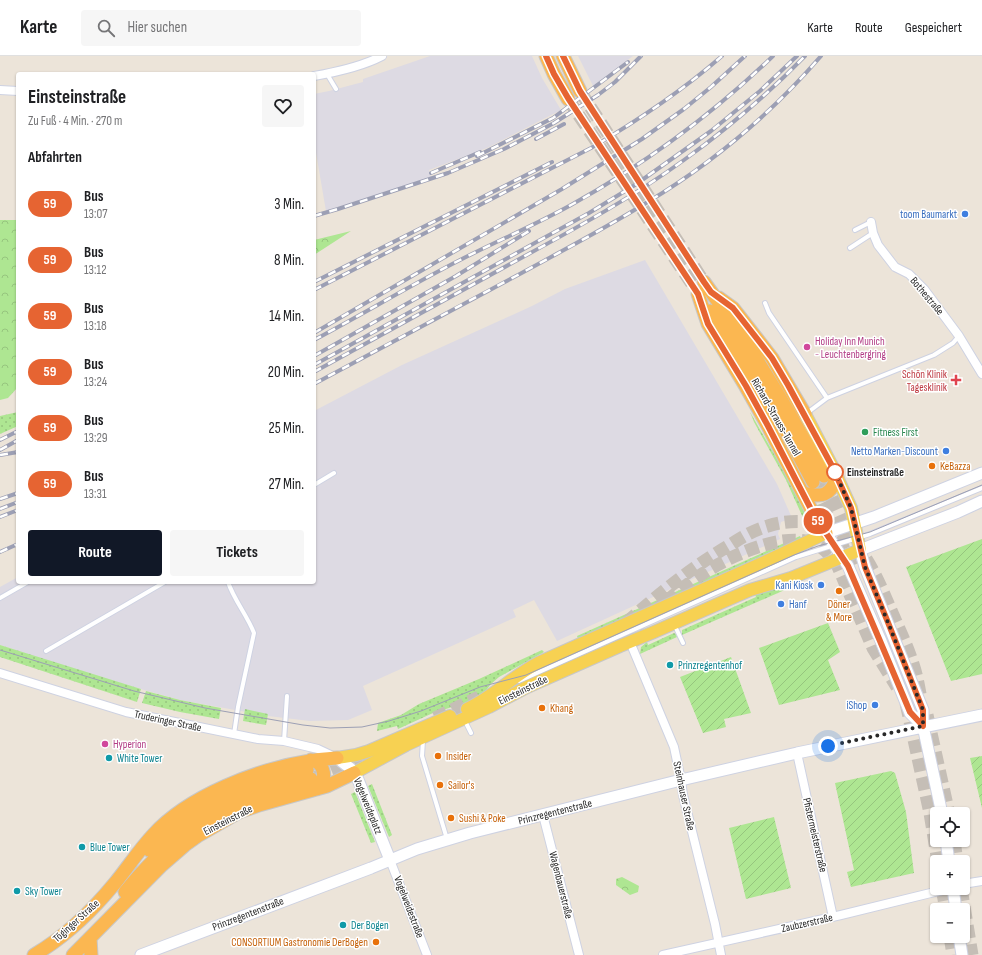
<!DOCTYPE html>
<html lang="de">
<meta charset="utf-8">
<style>
:root{--surface:#fff;--page:#f6f6f6;--text:#202124;--muted:#757577;--line:#e0e0e0;--accent:#111827}
body{margin:0;font-family:"Sofia Sans Condensed",sans-serif;background:var(--page);color:var(--text);height:100vh;display:flex;flex-direction:column;font-size:15px;white-space:nowrap}
*{box-sizing:border-box;margin:0}
p{font-size:13px;color:var(--muted)}
.icon{flex:none;width:22px;height:22px;fill:none;stroke:currentColor;stroke-width:2;stroke-linecap:round;stroke-linejoin:round}
.map{position:relative;flex:1;overflow:hidden}
.details{position:absolute;left:16px;top:16px;width:300px;height:512px;display:flex;flex-direction:column;background:var(--surface);border-radius:4px;box-shadow:0 1px 3px #0004}
.details>*{flex:none}
.badge{padding:0 8px;border-radius:13px;font-size:14px;line-height:26px}
.fabs{position:absolute;left:930px;top:751px;display:grid;gap:8px}
.fabs a{display:grid;place-items:center;width:40px;height:40px;border-radius:4px;background:var(--surface);box-shadow:0 1px 3px #0004;font-size:20px}
.you{position:absolute;width:20px;height:20px;margin:-10px;border:3px solid #fff;border-radius:50%;background:#1a73e8;box-shadow:0 0 0 6px #1a73e833}
.map>.badge{position:absolute;translate:-50% -50%;box-shadow:0 0 0 2px #fff}
h2{padding:0 12px;font-size:15px;line-height:36px}
.round{display:grid;place-items:center;flex:none;width:42px;height:42px;border-radius:4px;background:var(--page)}
.headline{display:flex;align-items:center;justify-content:space-between;height:68px;padding:0 12px}
h1{font-size:19px;font-weight:700;line-height:30px}
.action{display:flex;gap:8px;margin-top:auto;padding:8px 12px}
.action a{flex:1;height:46px;border-radius:4px;background:var(--accent);color:#fff;font-size:16px;font-weight:700;line-height:46px;text-align:center}
.action a+a{background:var(--page);color:var(--text)}
ul{padding:0;list-style:none}
li{display:flex;align-items:center;gap:12px;height:56px;padding:0 12px}
li div{flex:1}
li b{display:block;font-size:15px}
li em{font-style:normal}
li .badge{min-width:44px;font-weight:700;text-align:center}
header{display:flex;align-items:center;gap:24px;box-sizing:border-box;height:56px;padding:0 20px;background:var(--surface);border-bottom:1px solid var(--line)}
header strong{font-size:19px}
nav{display:flex;gap:22px;margin-inline-start:auto;font-size:14px}
.search{width:280px;height:36px;background:var(--page);display:flex;align-items:center;gap:10px;box-sizing:border-box;padding:0 14px;border-radius:4px;color:var(--muted);font-size:15px}
.map>svg:first-child{display:block}
.industrial{fill:#dddae3}
.grass{fill:url(#grass-dots)}
.park{fill:url(#park-crowns)}
.garden{fill:url(#garden-furrows)}
.lines{fill:none;stroke-linecap:round;stroke-linejoin:round}
.trunk-tunnel{stroke:#c5beb6;stroke-width:13;stroke-dasharray:13 6;stroke-linecap:butt}
.service-casing{stroke:#ced2e2;stroke-width:6}
.minor-casing{stroke:#ced2e2;stroke-width:10}
.secondary-casing{stroke:#ced2e2;stroke-width:13}
.primary-casing{stroke:#c7c7c7;stroke-width:14}
.trunk-casing{stroke:#c7c7c7;stroke-width:15}
.service{stroke:#fff;stroke-width:4}
.minor{stroke:#fff;stroke-width:8}
.secondary{stroke:#fff;stroke-width:11}
.primary{stroke:#f7d152;stroke-width:12}
.trunk{stroke:#fbb751;stroke-width:13}
.tram{stroke:#9c9fb4;stroke-width:1}
.rail-casing{stroke:#9c9fb4;stroke-width:4}
.rail{stroke:#fff;stroke-width:2.5;stroke-dasharray:8;stroke-linecap:butt}
.line-casing{stroke:#fff;stroke-width:9}
.line{stroke:#e66432;stroke-width:6}
.walk{stroke:#282828;stroke-width:4;stroke-dasharray:0 7.2}
.shop-dot{fill:#3f7fe0;stroke:#fff;stroke-width:1.5}
.hotel-dot{fill:#d1479c;stroke:#fff;stroke-width:1.5}
.health-dot{fill:#e0444e;stroke:#fff;stroke-width:1.5}
.leisure-dot{fill:#2e9e5b;stroke:#fff;stroke-width:1.5}
.food-dot{fill:#e8710a;stroke:#fff;stroke-width:1.5}
.stop-dot{fill:#fff;stroke:#e66432;stroke-width:2}
.culture-dot{fill:#0f9aa8;stroke:#fff;stroke-width:1.5}
.labels{text-anchor:middle;dominant-baseline:central;stroke-width:3;stroke-linejoin:round;paint-order:stroke}
.shop-label{font-size:11px;fill:#366cbe;stroke:#fff;text-anchor:end}
.street-label{font-size:11px;fill:#282828;stroke:#fff}
.hotel-label{font-size:11px;fill:#b23c85;stroke:#fff;text-anchor:start}
.health-label{font-size:11px;fill:#be3a42;stroke:#fff;text-anchor:end}
.leisure-label{font-size:11px;fill:#27864d;stroke:#fff;text-anchor:start}
.food-label{font-size:11px;fill:#c56008;stroke:#fff;text-anchor:start}
.stop-label{font-size:11px;font-weight:bold;fill:#282828;stroke:#fff;text-anchor:start}
.culture-label{font-size:11px;fill:#0d838f;stroke:#fff;text-anchor:start}
</style>
<header>
<strong>Karte</strong>
<div class="search"><svg class="icon" aria-label="search" viewBox="0 0 24 24"><circle cx="10" cy="10" r="6"/><path d="M15 15l6 6"/></svg>Hier suchen</div>
<nav><a>Karte</a><a>Route</a><a>Gespeichert</a></nav>
</header>
<div class="map">
<svg width="982" height="899" viewBox="0 0 982 899">
<defs>
<pattern id="grass-dots" width="8" height="8" patternUnits="userSpaceOnUse"><rect width="8" height="8" fill="#aee692"/><path d="M2 2h.1M6 6h.1" fill="none" stroke="#96c57e" stroke-width="1.8" stroke-linecap="round"/></pattern>
<pattern id="park-crowns" width="20" height="18" patternUnits="userSpaceOnUse"><rect width="20" height="18" fill="#aee692"/><path d="M2 6a3 3 0 1 1 6 0M12 15a3 3 0 1 1 6 0" fill="none" stroke="#96c57e"/></pattern>
<pattern id="garden-furrows" width="10" height="10" patternUnits="userSpaceOnUse"><rect width="10" height="10" fill="#aee692"/><path d="M-1 1l2-2M0 10L10 0M9 11l2-2" fill="none" stroke="#96c57e"/></pattern>
</defs>
<rect width="100%" height="100%" fill="#ece4d9"/>
<path class="industrial" d="M430,0H532L542,22L561,54L487,92L429,114L431,121L326,155L314,85V38L329,35L363,26V23Z
M578,0H633L593,30Z
M645,204L777,428L792,462L781,466L778,478L780,483L557,585L534,544L513,554L516,561L363,630L372,654L348,664L310,665L268,660L180,644L98,621L0,589V531L18,521V526H314V355L402,309L532,250L565,233Z"/>
<path class="grass" d="M18,356V370L0,378V360Z
M750,356L781,410L808,463L804,464L786,424L754,366Z
M839,438L844,447L820,458L817,449L829,446Z
M800,480L801,482L578,583L577,580Z
M786,528L787,533L682,579V574L756,541L755,538Z
M674,577L676,578L677,581L640,598L641,591L647,586L648,589Z
M0,589L141,633L137,646L0,601Z
M542,594L544,596L499,621L491,628L484,637L465,647L433,657L398,673L397,670L377,675L378,667L401,659L419,648L479,623Z
M146,635L180,644L221,652L219,663L180,656L142,647Z
M245,653L268,658L266,669L243,665Z
M372,728L392,779L389,781L368,730Z
M355,736L375,786L371,787L351,738Z"/>
<path class="park" d="M0,164H18V331L8,342L0,344Z
M351,175L314,199V184Z
M622,821L639,830L638,836L630,839L616,829V823Z"/>
<path class="garden" d="M982,483V618L951,625L906,511Z
M828,567L840,596L828,604L840,634L779,649L759,592Z
M731,601L751,657L724,663L726,671L703,677L680,621Z
M982,700V752L970,702Z
M891,715L895,717L906,756L914,817L851,831L847,816L854,814L835,727Z
M774,761L791,832L746,843L729,772Z"/>
<g class="lines">
<path class="trunk-tunnel" d="M580,35L704,226
M568,43L694,231
M825,424L850,481
M814,430L852,510
M626,567C659,538 692,511 730,489C742,481 754,474 768,470C796,461 831,465 853,486C869,502 881,531 890,552C898,571 907,589 913,608C917,620 919,632 921,644
M606,592C638,572 664,545 695,523C723,503 776,477 810,486C822,489 829,498 836,506L873,592L897,631
M557,606L592,590L609,579
M906,647L930,757L938,806
M927,659L949,758
M435,662L479,641
M314,722L379,696
M954,784L957,806
M942,832L946,854
M961,832L972,899
M950,880L953,899"/>
<g class="service-casing">
<path id="service" d="M327,18L336,33
M855,174L871,166
M850,192L873,177
M765,247L769,257L827,342
M807,357L827,342L934,299L953,287L959,280
M314,429L334,417
M228,526C234,544 247,559 254,577L238,651L234,678
M0,542L28,526
M674,568L683,587
M46,595L165,526
M519,625L796,501L870,478L982,432
M464,663L471,677
M423,684L422,700L447,783
M284,685L287,640"/>
</g>
<g class="minor-casing">
<path id="minor" d="M314,20C337,16 361,11 382,0
M0,34L18,35
M871,166L873,177L878,189L895,211L909,218L924,233L959,280L982,318
M630,586L674,691L681,724L683,739L715,868L721,899
M0,617L126,656L258,683L284,685L318,693L335,701
M797,697L833,861
M543,759L579,899
M390,804L427,899
M963,828L982,825
M663,899L841,859L951,832"/>
</g>
<g class="secondary-casing">
<path id="secondary" d="M923,670L910,657L881,585L848,510L826,477L874,461L982,417
M337,702L350,712L357,721L390,804
M942,758L923,670V654L865,511L860,494L958,456L982,445
M946,784L949,806
M953,832L956,854
M959,880L962,899
M141,899L371,812L417,793L470,777L681,724L797,697L982,659"/>
</g>
<g class="primary-casing">
<path id="primary" d="M467,653C493,641 513,620 538,607L769,504L826,477
M337,702L356,699L369,695L450,660
M354,717L406,689L489,651L527,631L620,590L654,576L750,534L791,522L860,494L851,452L832,410L805,358"/>
</g>
<g class="trunk-casing">
<path id="trunk" d="M546,0L554,18L568,43
M563,0L580,35
M704,226C750,289 788,352 824,420
M698,238L708,268L746,331L768,370L814,459L826,477
M719,242L733,252L772,302L805,358
M710,255L738,297L780,364L813,426
M803,437C822,441 830,441 837,421
M311,704C326,707 327,724 317,733
M149,794C176,768 208,746 243,733C264,725 286,720 307,714
M125,836C165,787 203,757 264,736C279,731 296,727 311,723
M90,882L91,899
M34,899C65,881 92,855 115,827C128,811 139,794 153,779C188,740 258,713 310,705C319,703 328,703 337,702
M73,899L162,809L185,789L199,779L239,756L259,749L327,730L354,717"/>
</g>
<use href="#service" class="service"/>
<use href="#minor" class="minor"/>
<use href="#secondary" class="secondary"/>
<use href="#primary" class="primary"/>
<use href="#trunk" class="trunk"/>
<path class="tram" d="M0,594L134,635L205,652L303,669L330,672L362,671L389,665L421,655L480,631L526,619L794,499L818,490L870,476L982,429"/>
<g class="rail-casing">
<path id="rail" d="M536,83L564,68
M477,100L553,62L628,6
M431,117L480,96
M314,160L338,153L448,117L504,93L554,67L598,39L615,26L641,0
M314,226L552,106
M314,234L591,92C637,65 682,35 722,0
M314,277L562,133L642,83L684,53L711,31L745,0
M314,284C363,258 411,229 460,204C497,185 535,169 571,149C645,108 713,58 773,0
M314,300L456,220L529,175
M314,309L589,157L635,129L711,75L760,35L797,0
M314,316C384,277 454,239 523,201C578,171 633,141 684,104C727,73 768,38 805,0
M314,328C381,292 448,256 516,220C560,196 604,173 646,147C711,108 771,58 821,0
M0,384L18,375
M0,394L18,384
M0,399L18,396
M0,443L18,437
M0,453L18,446
M0,461L18,454
M0,496L18,488"/>
</g>
<use href="#rail" class="rail"/>
</g>
<g class="lines">
<g class="line-casing">
<path id="line" d="M546,0L554,18L568,42L698,238L708,268L746,330L768,370L814,459L848,510L880,585L910,656L923,670V654L887,564L865,511L851,452L832,410L788,329L772,302L733,252L711,236L704,226L580,35L563,0"/>
</g>
<use href="#line" class="line"/>
<path class="walk" d="M828,690L923,670V654L887,564L865,511L851,452L835,416"/>
</g>
<g class="shop-dot">
<circle cx="965" cy="158" r="4"/>
<circle cx="946" cy="395" r="4"/>
<circle cx="821" cy="529" r="4"/>
<circle cx="781" cy="548" r="4"/>
<circle cx="875" cy="649" r="4"/>
</g>
<g class="hotel-dot">
<circle cx="807" cy="291" r="4"/>
<circle cx="105" cy="688" r="4"/>
</g>
<path class="health-dot" d="M954 318h4v4h4v4h-4v4h-4v-4h-4v-4h4z"/>
<circle class="leisure-dot" cx="865" cy="376" r="4"/>
<g class="food-dot">
<circle cx="932" cy="410" r="4"/>
<circle cx="839" cy="535" r="4"/>
<circle cx="542" cy="652" r="4"/>
<circle cx="438" cy="700" r="4"/>
<circle cx="440" cy="729" r="4"/>
<circle cx="451" cy="762" r="4"/>
<circle cx="376" cy="886" r="4"/>
</g>
<circle class="stop-dot" cx="835" cy="416" r="8"/>
<g class="culture-dot">
<circle cx="670" cy="609" r="4"/>
<circle cx="109" cy="702" r="4"/>
<circle cx="82" cy="791" r="4"/>
<circle cx="17" cy="835" r="4"/>
<circle cx="343" cy="869" r="4"/>
</g>
<g class="labels">
<g class="shop-label">
<text x="957" y="158">toom Baumarkt</text>
<text x="938" y="395">Netto Marken-Discount</text>
<text x="813" y="529">Kani Kiosk</text>
<text x="789" y="548" text-anchor="start">Hanf</text>
<text x="867" y="649">iShop</text>
</g>
<g class="street-label">
<text transform="translate(927 240) rotate(50)">Bothestraße</text>
<text transform="translate(776 361) rotate(60)">Richard-Strauss-Tunnel</text>
<text transform="translate(523 634) rotate(-26)">Einsteinstraße</text>
<text transform="translate(168 665) rotate(12)">Truderinger Straße</text>
<text transform="translate(684 740) rotate(78)">Steinhauser Straße</text>
<text transform="translate(368 750) rotate(68)">Vogelweideplatz</text>
<text transform="translate(555 756) rotate(-14)">Prinzregentenstraße</text>
<text transform="translate(228 764) rotate(-27)">Einsteinstraße</text>
<text transform="translate(815 779) rotate(77)">Pfistermeisterstraße</text>
<text transform="translate(561 829) rotate(76)">Wagenbauerstraße</text>
<text transform="translate(409 851) rotate(69)">Vogelweidestraße</text>
<text transform="translate(248 858) rotate(-21)">Prinzregentenstraße</text>
<text transform="translate(76 865) rotate(-42)">Töginger Straße</text>
<text transform="translate(807 867) rotate(-13)">Zaubzerstraße</text>
</g>
<g class="hotel-label">
<text x="815" y="285">Holiday Inn Munich<tspan x="815" dy="13">- Leuchtenbergring</tspan></text>
<text x="113" y="688">Hyperion</text>
</g>
<g class="health-label">
<text x="947" y="318">Schön Klinik<tspan x="947" dy="13">Tagesklinik</tspan></text>
</g>
<g class="leisure-label">
<text x="873" y="376">Fitness First</text>
</g>
<g class="food-label">
<text x="940" y="410">KeBazza</text>
<text x="839" y="548" text-anchor="middle">Döner<tspan x="839" dy="13">&amp; More</tspan></text>
<text x="550" y="652">Khang</text>
<text x="446" y="700">Insider</text>
<text x="448" y="729">Sailor's</text>
<text x="459" y="762">Sushi &amp; Poke</text>
<text x="368" y="886" text-anchor="end">CONSORTIUM Gastronomie DerBogen</text>
</g>
<g class="stop-label">
<text x="847" y="416">Einsteinstraße</text>
</g>
<g class="culture-label">
<text x="678" y="609">Prinzregentenhof</text>
<text x="117" y="702">White Tower</text>
<text x="90" y="791">Blue Tower</text>
<text x="25" y="835">Sky Tower</text>
<text x="351" y="869">Der Bogen</text>
</g>
</g>
</svg>
<div class="fabs">
<a><svg class="icon" aria-label="locate" viewBox="0 0 24 24"><circle cx="12" cy="12" r="6"/><path d="M12 2v4M12 18v4M2 12h4M18 12h4"/></svg></a>
<a>+</a>
<a>−</a>
</div>
<div class="you" style="left:828px;top:690px"></div>
<b class="badge" style="left:818px;top:465px;background:#e66432;color:#fff">59</b>
<section class="details">
<div class="headline"><div><h1>Einsteinstraße</h1><p>Zu Fuß · 4 Min. · 270 m</p></div><a class="round"><svg class="icon" aria-label="heart" viewBox="0 0 24 24"><path d="M12 20l-8-8c-3-5 5-10 8-4 3-6 11-1 8 4z"/></svg></a></div>
<h2>Abfahrten</h2>
<ul>
<li><span class="badge" style="background:#e66432;color:#fff">59</span><div><b>Bus</b><p>13:07</p></div><em>3 Min.</em></li>
<li><span class="badge" style="background:#e66432;color:#fff">59</span><div><b>Bus</b><p>13:12</p></div><em>8 Min.</em></li>
<li><span class="badge" style="background:#e66432;color:#fff">59</span><div><b>Bus</b><p>13:18</p></div><em>14 Min.</em></li>
<li><span class="badge" style="background:#e66432;color:#fff">59</span><div><b>Bus</b><p>13:24</p></div><em>20 Min.</em></li>
<li><span class="badge" style="background:#e66432;color:#fff">59</span><div><b>Bus</b><p>13:29</p></div><em>25 Min.</em></li>
<li><span class="badge" style="background:#e66432;color:#fff">59</span><div><b>Bus</b><p>13:31</p></div><em>27 Min.</em></li>
</ul>
<div class="action"><a>Route</a><a>Tickets</a></div>
</section>
</div>
